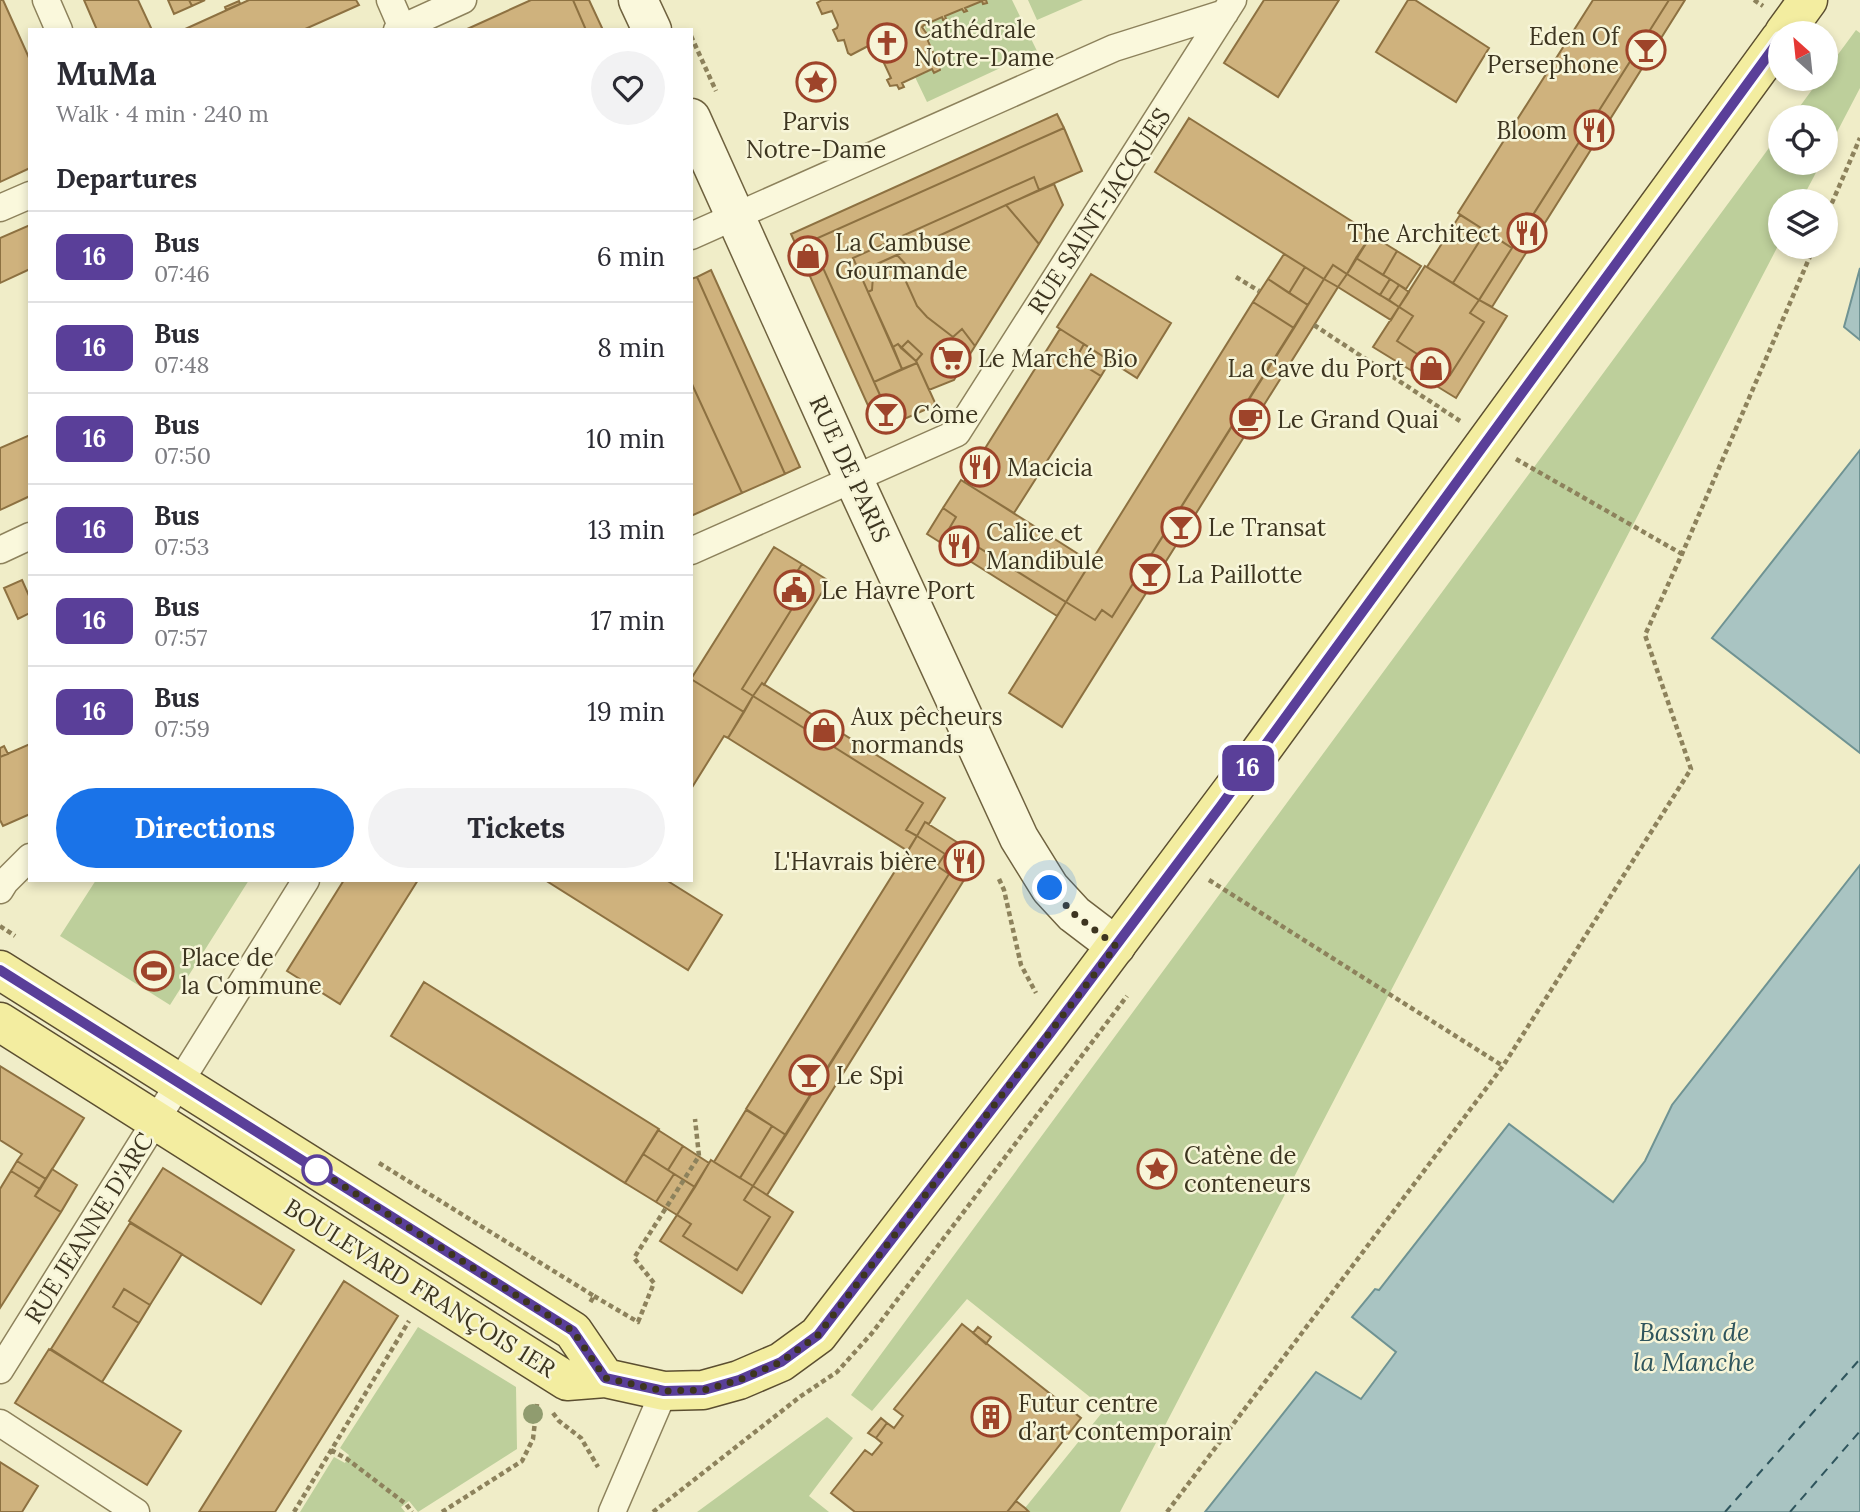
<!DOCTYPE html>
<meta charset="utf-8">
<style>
:root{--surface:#fff;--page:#f2f2f3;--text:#2b2b33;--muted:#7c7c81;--line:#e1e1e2;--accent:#1a73e8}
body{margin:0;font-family:Lora,serif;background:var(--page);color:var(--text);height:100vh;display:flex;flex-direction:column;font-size:26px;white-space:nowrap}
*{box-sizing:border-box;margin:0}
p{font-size:23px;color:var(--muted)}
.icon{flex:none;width:38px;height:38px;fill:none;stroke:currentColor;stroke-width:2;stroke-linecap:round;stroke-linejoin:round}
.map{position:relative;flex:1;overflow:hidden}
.details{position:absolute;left:28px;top:28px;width:665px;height:854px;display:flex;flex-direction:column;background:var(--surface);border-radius:0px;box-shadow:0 4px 10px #0003}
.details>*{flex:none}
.badge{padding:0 14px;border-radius:10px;font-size:24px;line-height:46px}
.needle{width:46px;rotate:333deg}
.fabs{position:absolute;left:1768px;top:21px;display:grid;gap:14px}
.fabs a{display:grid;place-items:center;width:70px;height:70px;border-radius:50%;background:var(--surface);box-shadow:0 4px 10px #0003;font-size:35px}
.you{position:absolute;width:35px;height:35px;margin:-18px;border:5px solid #fff;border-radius:50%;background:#1a73e8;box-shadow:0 0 0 10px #1a73e833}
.map>.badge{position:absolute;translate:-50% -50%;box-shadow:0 0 0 4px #fff}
h2{padding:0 28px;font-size:26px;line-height:63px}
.round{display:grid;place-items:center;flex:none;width:74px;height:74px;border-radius:37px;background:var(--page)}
.overview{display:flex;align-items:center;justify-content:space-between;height:119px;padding:0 28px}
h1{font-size:33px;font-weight:800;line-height:52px}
.primary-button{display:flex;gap:14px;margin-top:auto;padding:14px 28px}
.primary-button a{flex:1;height:80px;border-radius:42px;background:var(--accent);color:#fff;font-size:28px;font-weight:800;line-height:80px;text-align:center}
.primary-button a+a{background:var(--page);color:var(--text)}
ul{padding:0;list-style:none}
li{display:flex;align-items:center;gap:21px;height:91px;padding:0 28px;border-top:2px solid var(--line)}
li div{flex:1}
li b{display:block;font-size:26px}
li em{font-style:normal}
li .badge{min-width:77px;font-weight:700;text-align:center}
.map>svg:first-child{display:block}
.green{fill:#bdcf9b}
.water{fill:#a9c4c2;stroke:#6f9393;stroke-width:2}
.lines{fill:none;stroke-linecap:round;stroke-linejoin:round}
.ferry{stroke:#2f555d;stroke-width:2;stroke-dasharray:9 7;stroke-linecap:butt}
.building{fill:#cfb27d;stroke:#8d7141;stroke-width:2}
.street-casing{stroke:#8d825c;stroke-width:29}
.secondary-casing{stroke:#6f623f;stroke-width:41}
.primary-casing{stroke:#5b4e30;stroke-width:41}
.path{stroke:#8d825c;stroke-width:4.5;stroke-dasharray:5 3.5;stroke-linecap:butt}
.street{stroke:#faf8dc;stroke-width:26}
.secondary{stroke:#faf8dc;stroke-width:38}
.primary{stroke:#f3eda0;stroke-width:38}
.tree{fill:#909c6f}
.line-casing{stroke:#fff;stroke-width:16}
.line{stroke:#5a3f99;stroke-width:10}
.walk{stroke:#3d3520;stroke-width:7;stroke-dasharray:0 12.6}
.stop-dot{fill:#fff;stroke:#5a3f99;stroke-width:3.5}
.labels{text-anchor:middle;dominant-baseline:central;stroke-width:5;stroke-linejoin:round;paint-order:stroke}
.poi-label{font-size:24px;fill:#3d3520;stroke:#f7f5d8;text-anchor:start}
.street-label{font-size:24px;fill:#3d3520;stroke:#f7f5d8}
.water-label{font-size:26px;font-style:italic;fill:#2f555d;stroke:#f7f5d8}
</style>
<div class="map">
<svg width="1860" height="1512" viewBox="0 0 1860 1512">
<rect width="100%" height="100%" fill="#f0edc8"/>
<path class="green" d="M986,0H1012L1037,51L927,102L915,77L943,60L940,54L935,57L924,25L942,17L943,20L946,19L945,16L962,9L964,12L966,11L965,8Z
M1028,0H1083L1037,20Z
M1856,30L1860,33V88L1825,155V117H1792L1820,79H1825V72Z
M1780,133V163H1821L1801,201H1780V242L1120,1512H1030L1025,1508L1105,1409L967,1299L872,1411L851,1395Z
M96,880H249L170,1005L60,936Z
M418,1327L516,1387L517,1449L418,1512L409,1501L401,1507L405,1512H300L334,1457L345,1463L349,1455L340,1448Z
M827,1417L853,1438L809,1496L829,1512H697Z"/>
<path class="water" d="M1860,268V340L1844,327Z
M1860,450V753L1712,638Z
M1860,865V1512H1205L1316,1372L1361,1399L1396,1352L1352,1317L1375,1289L1379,1290L1509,1124L1613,1202L1645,1161L1672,1105Z"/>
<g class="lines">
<path class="ferry" d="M1725,1512L1860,1359
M1790,1512L1860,1431"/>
</g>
<path class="building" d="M0,0H3L30,60V168L0,182Z
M84,0H138L152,30H97Z
M168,0H189L192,6L174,14Z
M189,0H205L192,6Z
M249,0H356L359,5L303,30H183Z
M531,0H573L586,30H465Z
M573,0H589L603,30H586Z
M986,0L987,3L983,4L982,1L965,8L967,11L964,12L962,9L945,16L946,19L943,20L942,17L924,25L922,27L929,37L928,41L935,57L940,54L943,60L939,62L940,70L934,73L932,69L902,83L904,87L899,89L897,85L890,86L887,80L891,78L877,48L872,50L870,45L851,55L848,53L844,40L838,41L833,30L837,28L838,25L832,11L822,14L817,3L822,0Z
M1264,0H1339L1278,97L1224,63Z
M1408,0H1415L1489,48L1456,102L1376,52Z
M1593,0H1669L1512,248L1458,213Z
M1669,0H1685L1492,307L1479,300Z
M239,1L240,4L226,10L225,7Z
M1057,114L1064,128L811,241L893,424L879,430L791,234Z
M1189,118L1372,234L1347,274L1333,265L1324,279L1155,172Z
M1064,128L1082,171L1039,190L1034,177L853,258L902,369L874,382L811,241Z
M1034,177L1039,190L868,268L873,276L872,290L868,292L853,258Z
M1054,184L1063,205L1039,244L1006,205Z
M1006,205L1039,244L975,346L962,329L953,337L927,317L917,306L903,275L910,269L897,255Z
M1460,215L1486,231L1453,283L1427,267Z
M30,225V269L0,283V238Z
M1486,231L1512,248L1479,300L1453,283Z
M1371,235L1397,251L1383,275L1356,258Z
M1397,251L1421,266L1406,289L1383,275Z
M1284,254L1305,267L1289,293L1268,279Z
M897,255L910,269L903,275L917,306L927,317L953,337L962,329L975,346L954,380L929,390L916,361L922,354L908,341L901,348L898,344L893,347L868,292L872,290L873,276L868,268Z
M1356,258L1390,279L1380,295L1347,274Z
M1333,265L1347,274L1338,287L1324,279Z
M1425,266L1479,300L1470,313L1484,322L1450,375L1397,341L1413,316L1399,307Z
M1305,267L1324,279L1308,305L1289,293Z
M711,270L800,467L785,474L697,277Z
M1091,274L1171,323L1137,378L1057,327Z
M1347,274L1399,307L1391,320L1338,287Z
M697,277L785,474L742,493L691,382V279Z
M1268,279L1308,305L1294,328L1253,302Z
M1324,279L1338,287L1062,727L1009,693L1066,602L1095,620L1102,610L1112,617Z
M1390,279L1399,285L1389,300L1380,295Z
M1399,285L1409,292L1399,307L1389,300Z
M1479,300L1507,316L1456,398L1373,347L1399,307L1413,316L1397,341L1450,375L1484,322L1470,313Z
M1253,302L1294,328L1112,617L1102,610L1095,620L1066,602Z
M1060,329L1084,344L1075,360L1101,376L1014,513L964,482Z
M908,341L922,354L916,361L901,348Z
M898,344L916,361L917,363L902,369L893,347Z
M1084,344L1110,361L1101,376L1075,360Z
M917,363L936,405L893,424L874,382Z
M691,382L742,493L691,516Z
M30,435V496L0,510V448Z
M961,480L1091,562L1066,602L949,529L956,517L943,508Z
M943,508L956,517L949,529L1066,602L1057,616L927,534Z
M774,547L802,564L793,578L806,586L742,689L753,696L744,712L691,679Z
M802,564L829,581L764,685L762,683L753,696L742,689L806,586L793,578Z
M22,580L30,598V613L18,619L4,588Z
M691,679L744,712L728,738L724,736L691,789Z
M762,683L945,798L929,824L925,822L917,836L906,830L923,803L753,696Z
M753,696L923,803L906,830L917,836L908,851L728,738Z
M30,744V814L3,826L0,820V757Z
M4,746L8,754L0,757V748Z
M925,822L979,856L767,1195L753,1186L949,874L937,866L945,854L917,836Z
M917,836L945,854L937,866L949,874L786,1135L746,1109Z
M344,880H418L340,1004L287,971Z
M545,880H666L722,915L688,970Z
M424,982L659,1129L625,1183L391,1036Z
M0,1066L84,1118L46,1179L17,1161L22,1154L0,1140Z
M746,1110L772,1126L740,1178L714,1162Z
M772,1126L786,1135L753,1186L740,1178Z
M658,1130L683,1146L668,1170L643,1154Z
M683,1146L709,1163L695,1187L668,1170Z
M643,1154L674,1174L656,1202L625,1183Z
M711,1160L753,1186L744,1200L770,1217L737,1270L683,1236L691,1224L677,1215Z
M17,1161L46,1179L40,1189L11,1171Z
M163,1168L294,1250L261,1304L129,1221Z
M52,1169L77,1185L61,1212L35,1196Z
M11,1171L40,1189L35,1196L61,1212L0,1308V1189Z
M674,1174L695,1187L677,1215L656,1202Z
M753,1186L793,1212L742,1293L660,1241L677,1215L691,1224L683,1236L737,1270L770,1217L744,1200Z
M130,1223L182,1254L150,1305L124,1289L113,1307L139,1323L102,1382L51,1349Z
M344,1281L398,1316L275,1512H199Z
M124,1289L150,1305L139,1323L113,1307Z
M962,1324L1081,1418L1007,1512H855L831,1493L865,1450L872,1455L882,1443L876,1438L887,1423L894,1428L903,1416L894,1409Z
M978,1327L991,1337L986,1344L973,1333Z
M49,1349L181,1431L147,1485L15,1403Z
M881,1418L887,1423L876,1438L868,1433Z
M0,1462L38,1486L22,1512H0Z
M1016,1501L1025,1508L1029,1512H1007Z"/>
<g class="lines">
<g class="street-casing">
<path id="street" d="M46,0L59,30
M390,0L403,30
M397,30L463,0
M0,208L30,195
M691,236L1114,48L1225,13
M0,550L30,536
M691,551L957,433L1233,0
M0,890L5,882L30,857
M0,1370L306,880
M0,1423L136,1512
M612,1512L664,1391"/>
</g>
<g class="secondary-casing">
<path id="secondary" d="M638,0L652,30
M691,118L854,480L1019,838L1050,888L1074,914L1116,946"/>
</g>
<g class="primary-casing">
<path id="primary" d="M1784,33L1808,0
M0,970L573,1331L605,1378
M0,1022L567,1381L605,1378L664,1391L703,1390L739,1380L781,1362L818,1335L1048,1036L1236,785L1780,39"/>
</g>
<path class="path" d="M1754,0L1763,6
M691,36L716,91
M1825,219L1860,138
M1236,277L1259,291
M1314,325L1460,421
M1516,459L1682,554
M999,879L1004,890L1021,965L1036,993
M1209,880L1503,1066
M0,926L15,936
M379,1163L594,1296L590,1303
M594,1296L638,1322L654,1283L634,1258L699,1156L695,1119
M553,1413L559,1421L581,1438L598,1467
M331,1450L347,1459L406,1504L412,1512
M294,1512L409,1321
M442,1512L522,1461L533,1439L537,1404
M653,1512L801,1396L837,1372L872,1333L1127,996
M1167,1512L1503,1066L1691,769L1645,635L1682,554L1814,247"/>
<use href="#street" class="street"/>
<use href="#secondary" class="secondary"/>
<use href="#primary" class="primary"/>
</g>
<circle class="tree" cx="533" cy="1414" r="10"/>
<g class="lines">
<g class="line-casing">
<path id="line" d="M0,970L573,1331L605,1378L664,1391L704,1390L739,1380L781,1362L818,1335L1048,1036L1220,807L1780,39"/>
</g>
<use href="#line" class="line"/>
<path class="walk" d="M317,1170L310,1165L573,1331L605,1378L664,1391L704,1390L739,1380L781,1362L818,1335L1116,946L1074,914L1050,888"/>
</g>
<defs>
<g id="church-ring" transform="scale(2.0125)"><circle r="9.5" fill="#f7f5d8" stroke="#9e442a" stroke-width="1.5"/><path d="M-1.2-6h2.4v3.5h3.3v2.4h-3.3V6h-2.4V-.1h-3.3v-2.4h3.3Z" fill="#9e442a"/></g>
<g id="bar-ring" transform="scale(2.0125)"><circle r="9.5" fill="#f7f5d8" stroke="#9e442a" stroke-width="1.5"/><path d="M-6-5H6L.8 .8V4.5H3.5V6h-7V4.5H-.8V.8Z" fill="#9e442a"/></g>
<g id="sight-ring" transform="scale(2.0125)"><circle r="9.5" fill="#f7f5d8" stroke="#9e442a" stroke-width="1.5"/><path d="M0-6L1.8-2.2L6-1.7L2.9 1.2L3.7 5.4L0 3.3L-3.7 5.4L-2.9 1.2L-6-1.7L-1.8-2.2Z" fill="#9e442a"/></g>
<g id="restaurant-ring" transform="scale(2.0125)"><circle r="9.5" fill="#f7f5d8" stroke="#9e442a" stroke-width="1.5"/><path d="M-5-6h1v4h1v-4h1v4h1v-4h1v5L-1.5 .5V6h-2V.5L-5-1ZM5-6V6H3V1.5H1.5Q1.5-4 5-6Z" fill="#9e442a"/></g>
<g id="shop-ring" transform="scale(2.0125)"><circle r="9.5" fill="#f7f5d8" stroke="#9e442a" stroke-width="1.5"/><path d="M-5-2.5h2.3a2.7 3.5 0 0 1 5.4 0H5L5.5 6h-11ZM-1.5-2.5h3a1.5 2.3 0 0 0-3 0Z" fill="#9e442a"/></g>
<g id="supermarket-ring" transform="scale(2.0125)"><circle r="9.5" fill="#f7f5d8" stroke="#9e442a" stroke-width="1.5"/><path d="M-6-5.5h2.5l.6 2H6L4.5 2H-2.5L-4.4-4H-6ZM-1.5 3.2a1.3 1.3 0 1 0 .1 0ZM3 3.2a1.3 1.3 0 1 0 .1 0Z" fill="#9e442a"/></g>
<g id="cafe-ring" transform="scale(2.0125)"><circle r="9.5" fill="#f7f5d8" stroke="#9e442a" stroke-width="1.5"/><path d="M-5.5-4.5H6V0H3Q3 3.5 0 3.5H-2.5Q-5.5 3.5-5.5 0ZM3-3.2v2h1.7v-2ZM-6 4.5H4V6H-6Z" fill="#9e442a"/></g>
<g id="civic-ring" transform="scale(2.0125)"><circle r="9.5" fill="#f7f5d8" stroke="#9e442a" stroke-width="1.5"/><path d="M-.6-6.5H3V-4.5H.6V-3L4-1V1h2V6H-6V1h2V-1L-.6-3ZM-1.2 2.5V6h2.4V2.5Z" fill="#9e442a"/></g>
<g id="stadium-ring" transform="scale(2.0125)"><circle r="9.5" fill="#f7f5d8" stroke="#9e442a" stroke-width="1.5"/><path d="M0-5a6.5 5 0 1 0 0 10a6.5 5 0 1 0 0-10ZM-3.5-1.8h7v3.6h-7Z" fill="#9e442a"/></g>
<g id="building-ring" transform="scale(2.0125)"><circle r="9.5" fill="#f7f5d8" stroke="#9e442a" stroke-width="1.5"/><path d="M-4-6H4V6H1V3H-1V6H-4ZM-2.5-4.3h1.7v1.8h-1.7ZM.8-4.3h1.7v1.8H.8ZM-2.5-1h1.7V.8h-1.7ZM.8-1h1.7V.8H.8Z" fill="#9e442a"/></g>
</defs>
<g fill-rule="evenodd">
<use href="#church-ring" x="887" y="43"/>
<use href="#bar-ring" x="1646" y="50"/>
<use href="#sight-ring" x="816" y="82"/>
<use href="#restaurant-ring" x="1594" y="130"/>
<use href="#restaurant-ring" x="1527" y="233"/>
<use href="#shop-ring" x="808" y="256"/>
<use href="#supermarket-ring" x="951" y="358"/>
<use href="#shop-ring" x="1431" y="368"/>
<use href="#bar-ring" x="886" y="414"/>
<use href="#cafe-ring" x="1250" y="419"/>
<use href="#restaurant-ring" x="980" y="467"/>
<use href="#bar-ring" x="1181" y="527"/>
<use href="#restaurant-ring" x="959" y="546"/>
<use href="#bar-ring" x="1150" y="574"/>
<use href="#civic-ring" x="794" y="590"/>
<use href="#shop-ring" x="824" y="730"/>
<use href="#restaurant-ring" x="964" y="861"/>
<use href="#stadium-ring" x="154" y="971"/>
<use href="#bar-ring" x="809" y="1075"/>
<use href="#sight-ring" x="1157" y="1169"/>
<use href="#building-ring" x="991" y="1417"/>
</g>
<circle class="stop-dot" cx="317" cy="1170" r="14"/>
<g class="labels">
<g class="poi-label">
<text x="914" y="29">Cathédrale<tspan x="914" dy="28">Notre-Dame</tspan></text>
<text x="1619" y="36" text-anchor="end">Eden Of<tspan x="1619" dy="28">Persephone</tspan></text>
<text x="816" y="121" text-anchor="middle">Parvis<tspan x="816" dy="28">Notre-Dame</tspan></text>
<text x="1567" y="130" text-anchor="end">Bloom</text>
<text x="1500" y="233" text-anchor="end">The Architect</text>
<text x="835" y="242">La Cambuse<tspan x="835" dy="28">Gourmande</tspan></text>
<text x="978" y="358">Le Marché Bio</text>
<text x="1404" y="368" text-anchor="end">La Cave du Port</text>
<text x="913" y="414">Côme</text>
<text x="1277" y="419">Le Grand Quai</text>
<text x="1007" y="467">Macicia</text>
<text x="1208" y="527">Le Transat</text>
<text x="986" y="532">Calice et<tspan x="986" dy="28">Mandibule</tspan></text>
<text x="1177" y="574">La Paillotte</text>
<text x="821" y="590">Le Havre Port</text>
<text x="851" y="716">Aux pêcheurs<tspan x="851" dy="28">normands</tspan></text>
<text x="937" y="861" text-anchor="end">L'Havrais bière</text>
<text x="181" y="957">Place de<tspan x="181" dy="28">la Commune</tspan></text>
<text x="836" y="1075">Le Spi</text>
<text x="1184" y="1155">Catène de<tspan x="1184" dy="28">conteneurs</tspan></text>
<text x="1018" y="1403">Futur centre<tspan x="1018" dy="28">d’art contemporain</tspan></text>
</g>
<g class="street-label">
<text transform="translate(1099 211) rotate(-57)">RUE SAINT-JACQUES</text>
<text transform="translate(850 469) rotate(65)">RUE DE PARIS</text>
<text transform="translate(89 1228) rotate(-58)">RUE JEANNE D'ARC</text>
<text transform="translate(420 1288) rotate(32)">BOULEVARD FRANÇOIS 1ER</text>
</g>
<g class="water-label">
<text x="1694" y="1331">Bassin de<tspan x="1694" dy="30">la Manche</tspan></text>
</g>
</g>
</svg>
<div class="fabs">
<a><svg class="needle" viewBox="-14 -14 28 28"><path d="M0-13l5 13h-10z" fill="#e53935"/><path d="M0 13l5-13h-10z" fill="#7c7c81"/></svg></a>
<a><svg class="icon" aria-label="locate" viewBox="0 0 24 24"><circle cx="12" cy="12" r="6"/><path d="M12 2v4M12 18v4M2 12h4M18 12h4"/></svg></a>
<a><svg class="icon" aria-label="layers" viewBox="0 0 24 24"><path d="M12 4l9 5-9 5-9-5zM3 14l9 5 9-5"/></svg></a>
</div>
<div class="you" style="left:1050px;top:888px"></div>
<b class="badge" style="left:1248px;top:768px;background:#5a3f99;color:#fff">16</b>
<section class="details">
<div class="overview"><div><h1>MuMa</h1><p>Walk · 4 min · 240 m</p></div><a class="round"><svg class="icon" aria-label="heart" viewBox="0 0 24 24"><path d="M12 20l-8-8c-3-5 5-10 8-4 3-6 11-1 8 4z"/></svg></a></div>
<h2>Departures</h2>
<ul>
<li><span class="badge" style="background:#5a3f99;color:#fff">16</span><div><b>Bus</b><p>07:46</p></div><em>6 min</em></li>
<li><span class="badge" style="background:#5a3f99;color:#fff">16</span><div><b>Bus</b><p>07:48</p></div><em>8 min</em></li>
<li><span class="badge" style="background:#5a3f99;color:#fff">16</span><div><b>Bus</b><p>07:50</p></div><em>10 min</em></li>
<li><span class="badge" style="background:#5a3f99;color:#fff">16</span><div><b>Bus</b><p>07:53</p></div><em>13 min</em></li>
<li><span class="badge" style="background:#5a3f99;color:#fff">16</span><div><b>Bus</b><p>07:57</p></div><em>17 min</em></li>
<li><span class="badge" style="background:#5a3f99;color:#fff">16</span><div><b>Bus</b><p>07:59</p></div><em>19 min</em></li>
</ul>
<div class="primary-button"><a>Directions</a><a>Tickets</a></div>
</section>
</div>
